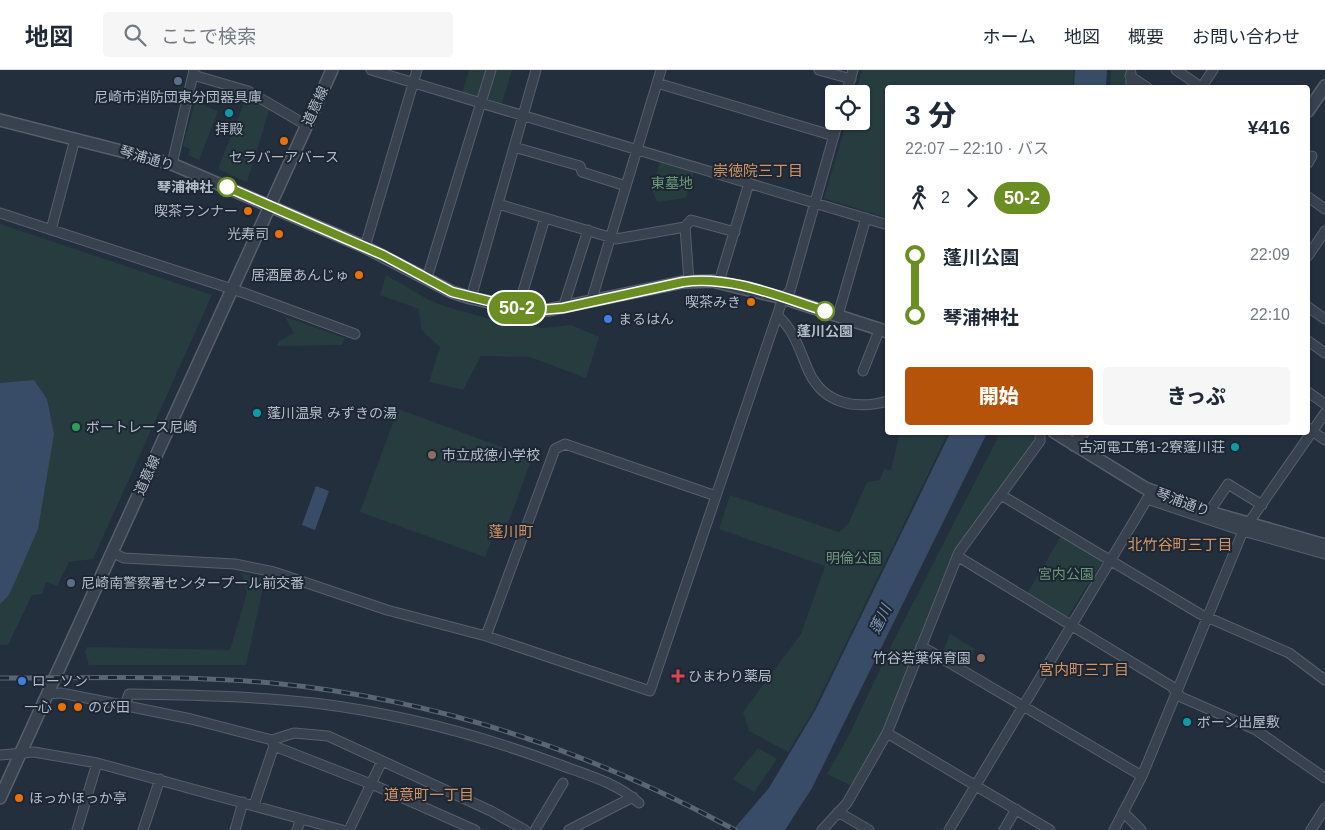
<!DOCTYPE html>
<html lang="ja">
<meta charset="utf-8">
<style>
:root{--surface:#fff;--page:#f6f6f7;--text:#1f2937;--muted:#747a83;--line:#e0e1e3;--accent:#b45309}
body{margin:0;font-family:Arial,"Noto Sans JP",sans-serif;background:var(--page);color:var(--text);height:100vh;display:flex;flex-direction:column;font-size:19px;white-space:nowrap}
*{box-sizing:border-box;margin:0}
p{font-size:16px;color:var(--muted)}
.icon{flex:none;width:28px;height:28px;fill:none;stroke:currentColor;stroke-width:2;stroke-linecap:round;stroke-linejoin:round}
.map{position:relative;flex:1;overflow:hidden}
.sheet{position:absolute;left:885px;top:15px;width:425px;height:350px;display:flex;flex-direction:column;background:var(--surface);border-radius:5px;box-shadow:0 1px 4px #0004}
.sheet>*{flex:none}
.badge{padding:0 10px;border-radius:16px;font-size:18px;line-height:32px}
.tools{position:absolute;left:825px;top:15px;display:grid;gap:10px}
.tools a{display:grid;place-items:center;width:45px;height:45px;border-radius:5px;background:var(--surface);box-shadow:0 1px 4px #0004;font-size:25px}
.map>.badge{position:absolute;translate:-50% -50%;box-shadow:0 0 0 2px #fff}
.legs{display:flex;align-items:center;gap:8px;height:55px;padding:0 20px;font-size:16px}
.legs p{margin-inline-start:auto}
.head{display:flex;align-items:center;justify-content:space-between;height:85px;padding:0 20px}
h1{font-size:28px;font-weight:800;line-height:38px}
.cta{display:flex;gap:10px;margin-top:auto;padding:10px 20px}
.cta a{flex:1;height:58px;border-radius:5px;background:var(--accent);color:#fff;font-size:20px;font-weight:800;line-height:58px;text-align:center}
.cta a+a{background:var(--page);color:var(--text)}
ul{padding:0 20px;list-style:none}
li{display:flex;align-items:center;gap:18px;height:60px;font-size:19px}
li i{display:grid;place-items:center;width:8px;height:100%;margin:0 6px;background:currentColor}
li i::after{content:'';width:12px;height:12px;margin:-6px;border:4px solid;border-radius:50%;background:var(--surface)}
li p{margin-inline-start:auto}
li:first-child i{background:linear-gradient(#0000 50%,currentColor 0)}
li:last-child i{background:linear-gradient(currentColor 50%,#0000 0)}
header{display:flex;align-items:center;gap:30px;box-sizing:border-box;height:70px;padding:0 25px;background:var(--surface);border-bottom:1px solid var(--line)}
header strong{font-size:24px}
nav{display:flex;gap:28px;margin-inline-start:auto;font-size:18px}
.search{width:350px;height:45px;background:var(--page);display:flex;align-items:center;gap:12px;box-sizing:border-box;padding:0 18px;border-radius:5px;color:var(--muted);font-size:19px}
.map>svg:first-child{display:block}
.green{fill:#263c3f}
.water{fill:#394c67}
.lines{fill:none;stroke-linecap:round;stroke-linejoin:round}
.minor-casing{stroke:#565f6c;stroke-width:11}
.tertiary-casing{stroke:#565f6c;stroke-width:14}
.minor{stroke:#38414e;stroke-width:9}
.tertiary{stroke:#38414e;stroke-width:11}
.rail-casing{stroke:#5a6575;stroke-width:5}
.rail{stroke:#1d2633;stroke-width:3;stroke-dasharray:9;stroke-linecap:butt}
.line-1-casing{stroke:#fff;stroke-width:11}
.line-1{stroke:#6b8e23;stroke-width:8}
.service-dot{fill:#5c6f8a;stroke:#1d2633;stroke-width:2}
.culture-dot{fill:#0f9aa8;stroke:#1d2633;stroke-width:2}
.food-dot{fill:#e8710a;stroke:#1d2633;stroke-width:2}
.stop-1-dot{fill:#fff;stroke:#6b8e23;stroke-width:2.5}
.shop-dot{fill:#3f7fe0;stroke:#1d2633;stroke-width:2}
.leisure-dot{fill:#2e9e5b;stroke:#1d2633;stroke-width:2}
.education-dot{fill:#8d6e63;stroke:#1d2633;stroke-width:2}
.health-dot{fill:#e0444e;stroke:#1d2633;stroke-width:2}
.labels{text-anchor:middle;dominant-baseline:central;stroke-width:4;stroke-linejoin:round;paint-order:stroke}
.poi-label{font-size:14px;fill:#b4bcc9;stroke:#1d2633;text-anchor:start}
.street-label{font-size:14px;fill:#b4bcc9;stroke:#1d2633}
.park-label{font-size:14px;fill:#6b9a76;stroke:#1d2633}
.stop-label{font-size:14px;font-weight:bold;fill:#b4bcc9;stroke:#1d2633;text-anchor:end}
.neighbourhood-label{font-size:15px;fill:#d59563;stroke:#1d2633}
.water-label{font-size:15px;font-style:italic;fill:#7c92b1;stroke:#1d2633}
</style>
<header>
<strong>地図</strong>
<div class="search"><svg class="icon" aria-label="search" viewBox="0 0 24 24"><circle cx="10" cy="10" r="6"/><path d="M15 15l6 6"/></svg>ここで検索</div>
<nav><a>ホーム</a><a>地図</a><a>概要</a><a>お問い合わせ</a></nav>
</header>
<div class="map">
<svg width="1325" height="760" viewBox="0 0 1325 760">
<rect width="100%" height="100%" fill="#242f3e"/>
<path class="green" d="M469,0H486L478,27L462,23Z
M495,0H512L502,33L486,29Z
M862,0H1074L1073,17L888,18L887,148L824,128L847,51H861V24H855Z
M1111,0H1127V17L1110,18Z
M247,25L269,38V41L247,112L218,99Z
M195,32L218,41L199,90L188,85L190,79L183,76Z
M660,91L694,102L686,128L657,132L652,120Z
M0,154L212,225L93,489L69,492L57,516L46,512L42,524L32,525L8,575H0Z
M386,205L429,230L447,237L497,251L543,258L571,255L599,267L586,308L530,287L481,286L463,320L429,312L440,277L421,260L419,239L380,225Z
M285,247L345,268L342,275L277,276L279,271L294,263Z
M398,339L532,388L506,459L497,456L485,487L360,442Z
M900,363H948L812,643L788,682L749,661L743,642L801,564L825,496L719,459L730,425L839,462L848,454L867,412L880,410L884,399L891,400Z
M1000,363H1031L1035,369L956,478L883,661L852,716L827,704L849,665L892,574Z
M1061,466L1101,490V494L1067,548L1027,524Z
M242,503L265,509L246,595H89L85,582L87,577L230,580L247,523Z
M950,564L974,578L972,588L964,594L943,582Z
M758,678L777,689L754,722L733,709Z"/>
<path class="water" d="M1075,0H1107L1106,17H1074Z
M34,310L47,329L54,364L38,459L9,525L0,534V313Z
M950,363H987L812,718L785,760H733L769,718L816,639Z
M316,416L329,421L315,460L302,455Z"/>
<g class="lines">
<g class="minor-casing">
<path id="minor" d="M371,0L888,155
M819,0L851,9
M1176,0L1201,17
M1131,3V18
M193,5L248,21L306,55
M1130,6L1148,18
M657,13L834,66
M1201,18L1213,0
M846,24L853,0
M514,77L580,96L582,102L626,116
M1308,93L1312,86
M172,94L194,0
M1308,127L1325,139
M498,134L616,169L685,157L691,150L735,162
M0,143L244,223L355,264
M685,157L689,211
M51,160L75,69
M365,177L417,0
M1308,186L1325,161
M427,208L491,0
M719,212L749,113
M471,228L536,0
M591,232L661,0
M1308,237L1325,249
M518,238L545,148
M563,238L588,160
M838,245L866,148
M778,246C795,261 800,282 809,302C824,334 856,340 888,331
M1308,271L1325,283
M863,301L880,258
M1308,322L1325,334
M1308,358L1325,370
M1001,425L1200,544L1289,583L1325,610
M1147,429L1243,461L1325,484
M1209,442L1228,414L1262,435
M113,483L124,488L235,494L274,502L387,540L486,566L650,621L783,228L790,221L838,51
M957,486L1171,616L1181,627L1256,660L1325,708
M486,566L555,379L565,374L716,426
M921,576L1142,706
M48,624L61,623L122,635L191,649L272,670L294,663L328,666L491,741L525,760
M125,635L129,624C191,625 252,626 314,633C396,643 477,664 555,693C584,704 616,712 639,733
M887,663L1050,760
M274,676L376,716L475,760
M0,685L34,682L97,693L342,760
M254,735L274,676L273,673
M838,742L869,760
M1123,742L1141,760
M77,760L97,693
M143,760L160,709
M235,760L243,732
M297,760L301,749
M349,760L382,691
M535,760L563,713
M569,760L633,727
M822,760L847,733L887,663L959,482L1040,371V362
M949,760L1152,421
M1004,760L1016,739
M1114,760L1142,706L1243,461L1325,343
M1311,760L1325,738"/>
</g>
<g class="tertiary-casing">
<path id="tertiary" d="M1308,41L1325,16
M0,50L172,94L365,177L452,222L471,228L518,238L548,240L683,212L712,211L783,228L888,262
M1054,362L1145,418L1206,441L1325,475
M1074,375L1083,362
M0,728L332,0"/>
</g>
<use href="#minor" class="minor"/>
<use href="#tertiary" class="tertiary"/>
<g class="rail-casing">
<path id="rail" d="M0,608C90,608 182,605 272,613C437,629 590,681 735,760"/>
</g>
<use href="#rail" class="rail"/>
</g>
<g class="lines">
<g class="line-1-casing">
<path id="line-1" d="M227,117L383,185L452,222L509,236L541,240L563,238L683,212C731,205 780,227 825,241"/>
</g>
<use href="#line-1" class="line-1"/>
</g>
<g class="service-dot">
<circle cx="178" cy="11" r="5"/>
<circle cx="71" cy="513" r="5"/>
</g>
<g class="culture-dot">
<circle cx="229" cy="43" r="5"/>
<circle cx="257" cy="343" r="5"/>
<circle cx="1235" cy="377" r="5"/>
<circle cx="1187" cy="652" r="5"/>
</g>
<g class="food-dot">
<circle cx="284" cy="71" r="5"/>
<circle cx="248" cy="141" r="5"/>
<circle cx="279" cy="164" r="5"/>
<circle cx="359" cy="205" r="5"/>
<circle cx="751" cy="232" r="5"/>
<circle cx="62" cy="637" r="5"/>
<circle cx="78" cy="637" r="5"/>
<circle cx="19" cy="728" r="5"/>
</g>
<g class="stop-1-dot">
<circle cx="227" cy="117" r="9"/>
<circle cx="825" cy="241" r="9"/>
</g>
<g class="shop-dot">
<circle cx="608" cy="249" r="5"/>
<circle cx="22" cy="611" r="5"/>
</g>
<circle class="leisure-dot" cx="76" cy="357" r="5"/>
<g class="education-dot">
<circle cx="432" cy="385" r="5"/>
<circle cx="981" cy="588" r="5"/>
</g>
<path class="health-dot" d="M675.5 598.5h5v5h5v5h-5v5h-5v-5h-5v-5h5z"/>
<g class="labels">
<g class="poi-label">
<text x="178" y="27" text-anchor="middle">尼崎市消防団東分団器具庫</text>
<text x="229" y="59" text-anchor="middle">拝殿</text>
<text x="284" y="87" text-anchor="middle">セラバーアバース</text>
<text x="238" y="141" text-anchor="end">喫茶ランナー</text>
<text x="269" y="164" text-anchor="end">光寿司</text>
<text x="349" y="205" text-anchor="end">居酒屋あんじゅ</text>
<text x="741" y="232" text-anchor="end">喫茶みき</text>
<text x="618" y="249">まるはん</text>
<text x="267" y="343">蓬川温泉 みずきの湯</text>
<text x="86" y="357">ボートレース尼崎</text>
<text x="1225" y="377" text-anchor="end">古河電工第1-2寮蓬川荘</text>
<text x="442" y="385">市立成徳小学校</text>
<text x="81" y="513">尼崎南警察署センタープール前交番</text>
<text x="971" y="588" text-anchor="end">竹谷若葉保育園</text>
<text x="688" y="606">ひまわり薬局</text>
<text x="32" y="611">ローソン</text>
<text x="52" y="637" text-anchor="end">一心</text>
<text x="88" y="637">のび田</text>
<text x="1197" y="652">ボーン出屋敷</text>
<text x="29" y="728">ほっかほっか亭</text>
</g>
<g class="street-label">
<text transform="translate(315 36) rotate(-65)">道意線</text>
<text transform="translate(147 88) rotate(16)">琴浦通り</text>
<text transform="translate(147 405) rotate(-66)">道意線</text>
<text transform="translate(1183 432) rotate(20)">琴浦通り</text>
</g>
<g class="park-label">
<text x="672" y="113">東墓地</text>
<text x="854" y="488">明倫公園</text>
<text x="1066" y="504">宮内公園</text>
</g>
<g class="stop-label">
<text x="213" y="117">琴浦神社</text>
<text x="825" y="261" text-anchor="middle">蓬川公園</text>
</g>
<g class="neighbourhood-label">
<text x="758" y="100">崇徳院三丁目</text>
<text x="511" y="461">蓬川町</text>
<text x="1180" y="474">北竹谷町三丁目</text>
<text x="1084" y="599">宮内町三丁目</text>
<text x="429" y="724">道意町一丁目</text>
</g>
<g class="water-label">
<text transform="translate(880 549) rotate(-64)">蓬川</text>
</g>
</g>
</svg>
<div class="tools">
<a><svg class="icon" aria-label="locate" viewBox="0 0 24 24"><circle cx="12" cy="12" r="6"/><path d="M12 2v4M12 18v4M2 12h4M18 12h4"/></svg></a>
</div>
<b class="badge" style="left:517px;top:238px;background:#6b8e23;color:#fff">50-2</b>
<section class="sheet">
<div class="head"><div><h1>3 分</h1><p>22:07 – 22:10 · バス</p></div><b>¥416</b></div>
<div class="legs"><svg class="icon" aria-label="walk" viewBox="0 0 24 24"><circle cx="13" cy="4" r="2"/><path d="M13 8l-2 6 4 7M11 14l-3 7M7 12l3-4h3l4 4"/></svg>2<svg class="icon" aria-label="forward" viewBox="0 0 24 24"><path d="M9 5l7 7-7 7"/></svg><b class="badge" style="background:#6b8e23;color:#fff">50-2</b></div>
<ul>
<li><i style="color:#6b8e23"></i><b>蓬川公園</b><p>22:09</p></li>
<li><i style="color:#6b8e23"></i><b>琴浦神社</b><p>22:10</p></li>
</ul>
<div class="cta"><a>開始</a><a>きっぷ</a></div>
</section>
</div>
